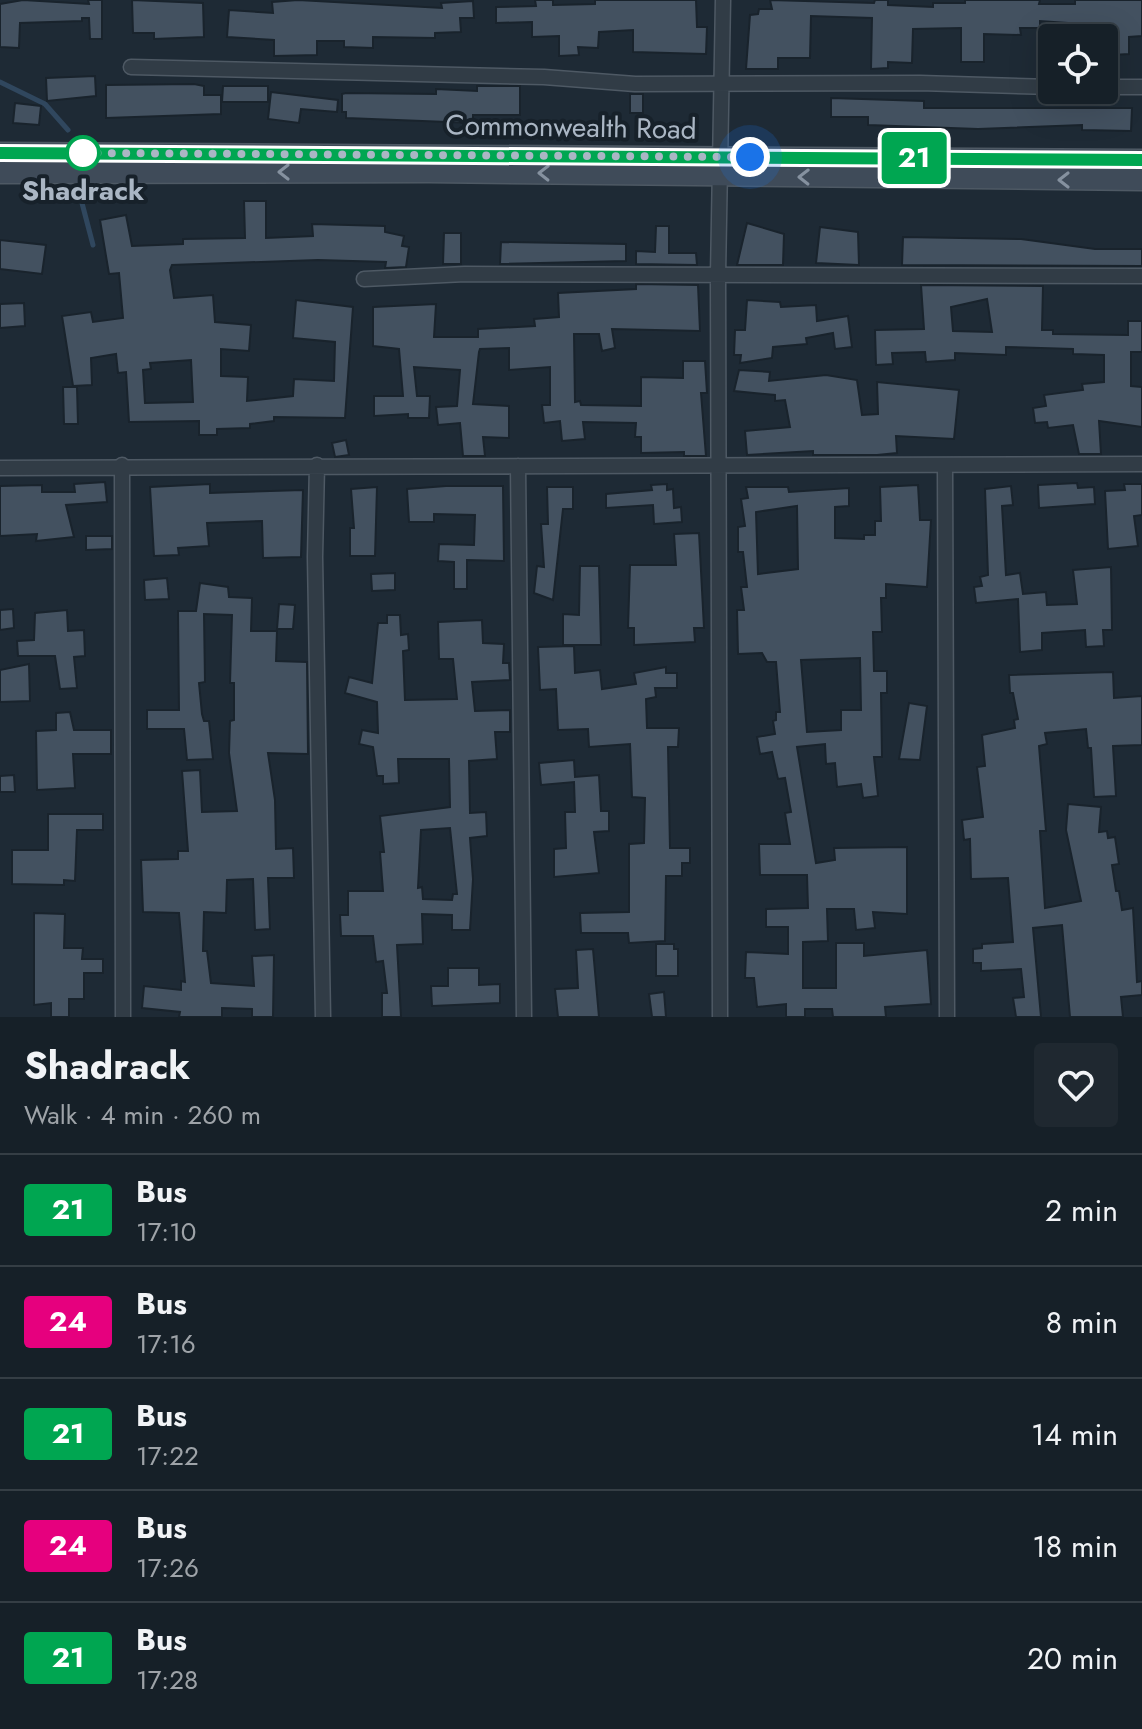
<!DOCTYPE html>
<meta charset="utf-8">
<style>
:root{--surface:#162028;--page:#1f2830;--text:#f1f3f6;--muted:#9ea3a8;--line:#353e45}
body{margin:0;font-family:Jost,sans-serif;background:var(--page);color:var(--text);height:100vh;display:flex;flex-direction:column;font-size:30px;white-space:nowrap}
*{box-sizing:border-box;margin:0}
p{font-size:26px;color:var(--muted)}
.icon{flex:none;width:44px;height:44px;fill:none;stroke:currentColor;stroke-width:2;stroke-linecap:round;stroke-linejoin:round}
.map{position:relative;height:1017px;overflow:hidden}
.side{display:flex;flex-direction:column;background:var(--surface);flex:1}
.side>*{flex:none}
.badge{padding:0 16px;border-radius:6px;font-size:28px;line-height:52px}
.buttons{position:absolute;left:1038px;top:24px;display:grid;gap:16px}
.buttons a{display:grid;place-items:center;width:80px;height:80px;border-radius:8px;background:var(--surface);box-shadow:0 8px 32px #0002,0 0 0 2px var(--line);font-size:40px}
.you{position:absolute;width:40px;height:40px;margin:-20px;border:6px solid #fff;border-radius:50%;background:#1a73e8;box-shadow:0 0 0 12px #1a73e833}
.map>.badge{position:absolute;translate:-50% -50%;box-shadow:0 0 0 4px #fff}
.round{display:grid;place-items:center;flex:none;width:84px;height:84px;border-radius:8px;background:var(--page)}
.headline{display:flex;align-items:center;justify-content:space-between;height:136px;padding:0 24px}
h1{font-size:38px;font-weight:700;line-height:60px}
ul{padding:0;list-style:none}
li{display:flex;align-items:center;gap:24px;height:112px;padding:0 24px;border-top:2px solid var(--line)}
li div{flex:1}
li b{display:block;font-size:30px}
li em{font-style:normal}
li .badge{min-width:88px;font-weight:700;text-align:center}
.map>svg:first-child{display:block}
.lines{fill:none;stroke-linecap:round;stroke-linejoin:round}
.stream{stroke:#30475e;stroke-width:5}
.building{fill:#435160;stroke:#19232c;stroke-width:2;fill-rule:evenodd}
.minor-casing{stroke:#4e5964;stroke-width:17}
.secondary-casing{stroke:#4e5964;stroke-width:23}
.minor{stroke:#313c46;stroke-width:14}
.secondary{stroke:#3f4b59;stroke-width:20}
.oneway{stroke:#85919f}
.line-casing{stroke:#fff;stroke-width:18}
.line{stroke:#00a651;stroke-width:12}
.walk{stroke:#aab6c4;stroke-width:8;stroke-dasharray:0 14.4}
.stop-dot{fill:#fff;stroke:#00a651;stroke-width:4}
.labels{text-anchor:middle;dominant-baseline:central;stroke-width:8;stroke-linejoin:round;paint-order:stroke}
.street-label{font-size:28px;fill:#aab6c4;stroke:#17212a}
.stop-label{font-size:28px;font-weight:bold;fill:#aab6c4;stroke:#17212a}
</style>
<div class="map">
<svg width="1142" height="1017" viewBox="0 0 1142 1017">
<rect width="100%" height="100%" fill="#1e2a35"/>
<g class="lines">
<path class="stream" d="M0,82L45,104L68,130
M77,184L93,245"/>
</g>
<path class="building" d="M23,0L89,4L88,0H102V39H90L89,18H82V21L20,23L19,48L0,47V4Z
M132,0L203,3L204,37L154,39V33H133Z
M298,0L442,8L441,3L473,1L474,18H460L461,32L435,33V38L373,37V48L344,47V41H317V55L274,56V40L227,37L229,10L273,13L272,2Z
M535,0H553V5L595,4V0H696L697,27H707L706,54L633,52V30L599,32L598,48L578,47L579,55L559,56V36L532,37V22L496,23V7L536,6Z
M770,0L874,3L875,0H888V5L933,7V3H965V0H1040L1039,4H1075V0H1142V36L1129,37V54L1112,55L1111,26L1040,21V28H1020L1021,35L984,34V62H961V28L913,29L912,63L888,62V68L871,69L872,18L811,16L810,58H778V69H746L750,15L758,14L759,9H772Z
M95,76L96,96L47,101L46,78Z
M194,84L204,86V95H221V114L106,118V85Z
M223,86H268V102H222Z
M477,86H520V115H473V123L346,118V112H342V94L346,93L436,94V89L477,91Z
M271,92L338,100L337,112L301,109L299,123L268,119Z
M630,94H643V113H630Z
M831,98L924,101V108H1132L1131,131L1082,130V125L978,129L868,125V117H831Z
M15,103L41,106L39,125L13,123Z
M244,201H266V238L313,236L312,224L385,226V232L404,236L402,246L409,247L406,267L385,268L386,262L318,260L172,265L170,270L174,298L213,295L215,322L251,325L249,351L221,349V376L248,377L247,401L293,396L294,379L334,381L335,342L293,338L296,300L353,307L345,418L274,417V421L250,424V428L217,429V435H199V421L129,422L126,372L118,373L116,354L91,358L92,385L73,386L62,316L91,312L93,322L123,318L119,273L109,274L100,220L126,215L132,246L183,244V239L245,238ZM191,360L193,402L145,403L143,370L151,369L150,363Z
M747,223L784,234L783,265H737Z
M656,226H669V253H696L697,265L636,264V251L655,252Z
M820,227L858,232L859,265L816,263Z
M444,233H461V264H443Z
M903,237L1021,239L1095,249H1142V266L902,265Z
M0,240L46,245L42,274L0,269Z
M501,242L626,244V261L500,264Z
M636,284L698,285L700,331L612,329L615,348L602,351L599,334H574L575,402L580,401L581,405L641,406V377L683,378V361H705L707,393H701L706,456H684V452L641,453V437H635L636,423L583,422L585,439L562,441L560,421L544,423L542,405H550V367L509,370V348L480,349L479,352L473,404L509,406V438L483,437L485,456H463L460,423L438,425L436,407L457,406L460,370L414,367L417,396H430L429,418H408V414L374,416V396H403L399,349L373,346V307L436,304L434,337H478V329L535,326L534,319L559,317L558,293L636,289Z
M921,285L1043,286L1042,330H1053V334L1128,335V321H1142V352H1131V386L1142,387V427L1099,421L1101,454H1079L1073,425L1048,428L1047,422L1035,423L1033,408L1046,406L1044,395L1083,390L1082,384L1104,382V355L1073,354V349L1006,347V355L955,353V360L926,362L925,352L892,353L893,364L876,365L875,330L924,329ZM987,299L992,332L953,331L951,307Z
M747,300L780,302L781,307L816,305L817,321L848,316L852,347L835,349L833,333L806,338L807,344L773,347L772,358L740,363L741,355H734L735,330H745Z
M24,303L25,326L0,328V304Z
M739,370L770,372L769,381L826,375L857,380L862,415L878,414L877,382L959,390L954,439L896,436L897,453L877,455H813V451L747,455L745,431L790,427L785,400L775,401V395L734,391Z
M63,387H77L78,424H64Z
M346,440L349,455L335,457L332,443Z
M105,482L107,502L66,505L74,537L36,541L37,534L0,536V486L42,485V492H75L74,484Z
M1077,483L1078,488L1094,487L1095,504L1039,508L1038,485Z
M210,484V493L303,490L301,557L263,558L262,521L207,523L209,546L178,548L179,555L154,556L150,487Z
M667,484V490L673,489L674,508L681,507L682,522L654,524L653,505L606,508V494L652,490L651,485Z
M1124,484H1142V515L1134,516L1138,546L1108,549L1105,491L1125,490Z
M918,485L920,520H931L927,587L886,584V598H881L882,632H873L874,671H887V693H881L882,757H874L878,796L863,798L861,784L837,787L835,763L826,764L825,744L797,747L816,863L835,860L834,848L907,847V914L873,912L875,928L856,930L854,909H827L828,941L803,942V988H836V943H864V956L927,950L931,1004L885,1007L886,1017H833L832,1009H805V1017H786V1004L757,1007L754,978H745L746,952L788,954V927H766V909L808,908L807,875H760L759,844H790L785,813L791,812L785,778L778,779L772,752L760,754L757,737L775,734L773,721L776,720V712H780L776,662H767L762,653L738,654L737,610H744L741,587H747L743,552H738V527L745,526L741,499L748,498L746,487H788L789,492L849,488V506L835,507V538L864,539V535H875V521H881L880,487ZM797,506L798,569L758,574L756,512ZM860,658L861,710H841V730L807,732L801,660Z
M446,486H503L504,561L467,560V589H454V562L438,561L439,544L474,545L475,515L434,514V522H409L407,489Z
M1011,486L1013,505L1002,506L1006,575L1020,573L1023,594L1046,592L1047,605L1077,604L1073,570L1111,567L1112,630H1103L1104,646L1086,647L1085,630L1042,633V650L1020,652L1018,599L976,603L974,587L982,586L980,577L988,575L985,489Z
M377,487L375,556H350V528H354L351,489Z
M547,487H573V509H563L553,600L534,593L537,566L544,567L541,524H548Z
M699,533L704,628H694L695,642L634,645V628H628L630,565H676L674,534Z
M86,536H112V549L86,550Z
M580,566H599L601,645H563V614L579,615Z
M395,573V590L372,591L371,574Z
M167,578L169,599L145,600L144,580Z
M200,583L228,587L229,597L252,598L251,631H277L276,661L307,662L308,754L268,753L275,800L276,849L293,848L294,878H268L270,929L255,930L253,879L227,880L226,913L204,912L203,951H207L211,983L254,986L252,956L274,955L273,1017H252V1009L222,1008V1017H179L180,1012L142,1008L144,986L181,990V981L185,982L179,913L143,912L141,860L178,859V851H188L182,771L200,770L202,812L237,811L229,753L230,721L234,720V683H230L232,615L204,614L205,682L199,683L202,714L204,721H209L213,759L187,760L184,729H147V710H179L178,611H196Z
M279,604L295,605L293,629H277Z
M13,609L14,628L0,630V610Z
M67,610L68,631L84,630L85,656L74,657L77,688L60,689L55,656H18L17,641L34,640L35,613Z
M387,615H400L401,635L408,634L409,650L403,651L405,700L457,699L453,659H439L438,622L482,620L483,643L504,644L503,663H509L510,680L472,682L475,711L510,710V732H495L497,759L469,761L470,813L486,812L487,836L470,838L473,879L470,930H452V915L422,914L423,944L397,945L401,1017H382V993H387L383,961L376,962L373,936H341L340,915H348V891H383L380,852H384L380,816L450,807L449,759H398L399,783L383,784V776H377L373,747L359,744L362,730L378,733L377,702L345,693L349,677L372,683L378,623H387ZM450,828L457,894H453L452,900L423,899L422,887L418,888L421,830Z
M574,646L575,673L600,670L602,689L636,684L634,673L666,667V673H677V688H655L656,697L646,699L647,728H679L678,747H668L670,848H690V863H682V876H666L665,941L629,943L628,933H581L580,913L629,912V844L644,843L645,798L632,797L630,744L589,747L588,729L558,730L556,689L540,690L538,647Z
M29,664L30,701L0,702V670Z
M1113,672L1114,698L1142,696V745L1113,746L1116,796L1094,797L1091,748H1088L1086,729L1045,733L1047,744L1039,746L1046,831H1040L1045,908L1081,901L1066,830L1068,804L1101,807L1099,832L1107,831L1108,838L1115,837L1119,864L1112,865L1116,891H1119L1122,910L1133,908L1137,982L1142,981V995L1121,997L1123,1017H1070L1062,925L1033,928L1041,1017H1016L1013,998L1024,997L1021,969L981,971V963H973V949L982,948V944L1013,942L1008,878L971,879L970,839L964,840L962,820L983,817L977,767L985,766L982,735L1015,728L1014,720L1018,719L1013,693H1010L1009,675Z
M909,703L927,706L920,760L899,759Z
M70,712L74,730H111V754H73L75,788L37,790L36,731L56,730V713Z
M574,760L575,777L599,775L601,811H609V831L594,832L599,873L554,877V849L566,848L565,812H575L574,782L541,785L539,763Z
M14,775L15,792H0V776Z
M48,814H103V830H77L75,881L64,880V885L12,884V850H48Z
M34,913L65,914L64,948H83L82,959H103V973H84V999H69V1017H51V1003L34,1005Z
M656,944H674V949H678V976H656Z
M593,949L599,1017H558L555,989L578,988L576,950Z
M448,968H479V985L500,984V1003L432,1006L431,986H448Z
M664,992L666,1017H652L649,994Z"/>
<g class="lines">
<g class="minor-casing">
<path id="minor" d="M131,67L544,77L635,84L920,83L1052,87
M1104,87H1142
M364,279L465,274L1142,276
M122,465L123,1017
M317,465L315,557L323,1017
M518,466L524,1017
M945,466L947,1017
M0,468L1142,464
M720,1017L718,275L723,0"/>
</g>
<g class="secondary-casing">
<path id="secondary" d="M0,153L1142,160
M0,173L429,172L1142,180"/>
</g>
<use href="#minor" class="minor"/>
<use href="#secondary" class="secondary"/>
</g>
<defs><path id="oneway-chevron" d="M-2-3.5L2.5 0L-2 3.5" fill="none" stroke-width="1.6" stroke-linecap="round" stroke-linejoin="round" transform="scale(2)"/></defs>
<g class="oneway">
<use href="#oneway-chevron" transform="translate(284 172) rotate(180)"/>
<use href="#oneway-chevron" transform="translate(544 173) rotate(-179)"/>
<use href="#oneway-chevron" transform="translate(804 177) rotate(-179)"/>
<use href="#oneway-chevron" transform="translate(1064 180) rotate(-180)"/>
</g>
<g class="lines">
<g class="line-casing">
<path id="line" d="M0,153L1142,160"/>
</g>
<use href="#line" class="line"/>
<path class="walk" d="M83,153L750,157"/>
</g>
<circle class="stop-dot" cx="83" cy="153" r="16"/>
<g class="labels">
<g class="street-label">
<text transform="translate(571 127) rotate(1)">Commonwealth Road</text>
</g>
<g class="stop-label">
<text x="83" y="190">Shadrack</text>
</g>
</g>
</svg>
<div class="buttons">
<a><svg class="icon" aria-label="locate" viewBox="0 0 24 24"><circle cx="12" cy="12" r="6"/><path d="M12 2v4M12 18v4M2 12h4M18 12h4"/></svg></a>
</div>
<div class="you" style="left:750px;top:157px"></div>
<b class="badge" style="left:914px;top:158px;background:#00a651;color:#fff">21</b>
</div>
<section class="side">
<div class="headline"><div><h1>Shadrack</h1><p>Walk · 4 min · 260 m</p></div><a class="round"><svg class="icon" aria-label="heart" viewBox="0 0 24 24"><path d="M12 20l-8-8c-3-5 5-10 8-4 3-6 11-1 8 4z"/></svg></a></div>
<ul>
<li><span class="badge" style="background:#00a651;color:#fff">21</span><div><b>Bus</b><p>17:10</p></div><em>2 min</em></li>
<li><span class="badge" style="background:#e6007e;color:#fff">24</span><div><b>Bus</b><p>17:16</p></div><em>8 min</em></li>
<li><span class="badge" style="background:#00a651;color:#fff">21</span><div><b>Bus</b><p>17:22</p></div><em>14 min</em></li>
<li><span class="badge" style="background:#e6007e;color:#fff">24</span><div><b>Bus</b><p>17:26</p></div><em>18 min</em></li>
<li><span class="badge" style="background:#00a651;color:#fff">21</span><div><b>Bus</b><p>17:28</p></div><em>20 min</em></li>
</ul>
</section>
